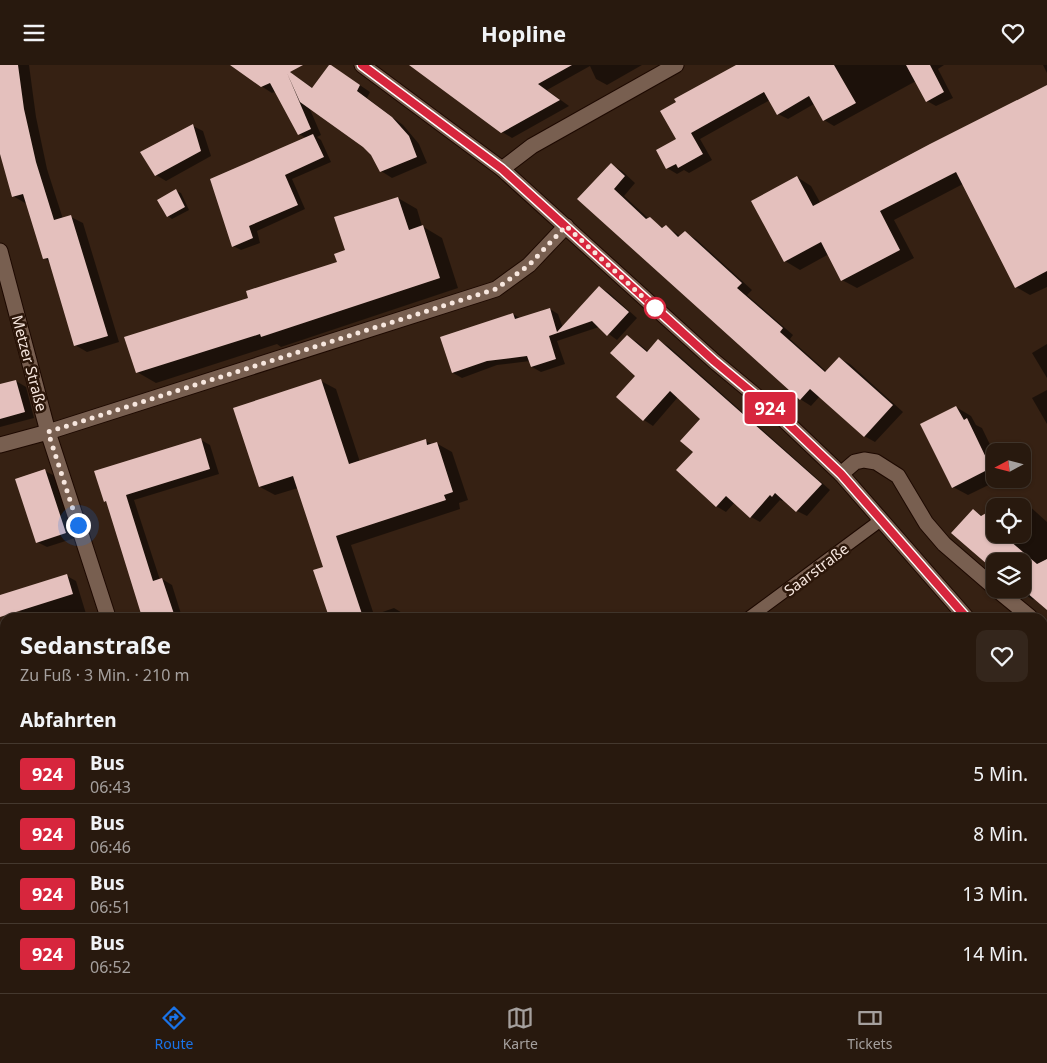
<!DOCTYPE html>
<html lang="de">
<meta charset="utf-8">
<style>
:root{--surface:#28190e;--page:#34261c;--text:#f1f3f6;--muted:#a5a09e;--line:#44382e;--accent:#1a73e8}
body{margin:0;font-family:"Noto Sans",sans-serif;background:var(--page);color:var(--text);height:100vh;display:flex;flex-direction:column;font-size:19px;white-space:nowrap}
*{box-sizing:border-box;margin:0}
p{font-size:16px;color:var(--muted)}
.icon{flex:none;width:28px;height:28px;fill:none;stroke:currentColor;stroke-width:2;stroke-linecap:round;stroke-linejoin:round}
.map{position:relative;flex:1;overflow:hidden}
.panel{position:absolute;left:0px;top:548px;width:1048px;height:381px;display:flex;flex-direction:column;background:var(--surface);border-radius:15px 15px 0 0;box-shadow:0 1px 4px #0004,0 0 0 1px var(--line)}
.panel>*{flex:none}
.badge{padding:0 10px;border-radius:4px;font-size:18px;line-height:32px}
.needle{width:32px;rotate:263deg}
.tools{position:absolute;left:986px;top:378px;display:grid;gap:10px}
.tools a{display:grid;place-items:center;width:45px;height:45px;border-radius:10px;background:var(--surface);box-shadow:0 1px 4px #0004,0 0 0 1px var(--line);font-size:25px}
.you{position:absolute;width:25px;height:25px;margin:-12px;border:4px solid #fff;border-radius:50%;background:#1a73e8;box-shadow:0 0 0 8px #1a73e833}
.map>.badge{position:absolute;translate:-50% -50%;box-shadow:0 0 0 2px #fff}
h2{padding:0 20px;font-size:19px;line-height:45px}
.round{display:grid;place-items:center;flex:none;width:52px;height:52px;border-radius:10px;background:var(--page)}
.summary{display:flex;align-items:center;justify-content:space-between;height:85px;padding:0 20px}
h1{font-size:24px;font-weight:700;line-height:38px}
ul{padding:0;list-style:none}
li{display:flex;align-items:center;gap:15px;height:60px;padding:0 20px;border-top:1px solid var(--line)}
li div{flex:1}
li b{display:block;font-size:19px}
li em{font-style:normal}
li .badge{min-width:55px;font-weight:700;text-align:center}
header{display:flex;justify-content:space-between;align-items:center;height:65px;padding:0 20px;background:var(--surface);font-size:22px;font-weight:700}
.menu{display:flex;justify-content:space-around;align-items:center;height:70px;border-top:1px solid var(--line);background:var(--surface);font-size:14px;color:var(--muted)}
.menu a{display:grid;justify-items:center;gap:2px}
.menu .on{color:var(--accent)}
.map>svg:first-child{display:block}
.forest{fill:url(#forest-firs)}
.shadow{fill:#0007}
.building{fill:#e4c0bd}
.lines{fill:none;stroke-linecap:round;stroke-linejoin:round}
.service-casing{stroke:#1d0901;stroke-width:14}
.minor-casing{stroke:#1d0901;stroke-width:17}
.tertiary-casing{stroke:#1d0901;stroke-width:17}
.service{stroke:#785f50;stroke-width:12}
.minor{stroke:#785f50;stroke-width:15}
.tertiary{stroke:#785f50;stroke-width:15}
.line-casing{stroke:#fff;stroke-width:11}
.line{stroke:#d7263d;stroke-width:8}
.walk{stroke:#f7e7df;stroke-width:5;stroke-dasharray:0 9}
.stop-dot{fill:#fff;stroke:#d7263d;stroke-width:2.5}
.labels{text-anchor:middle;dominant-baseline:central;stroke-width:5;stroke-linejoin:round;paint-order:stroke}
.street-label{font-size:15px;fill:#f7e7df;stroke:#2c170a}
</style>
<header><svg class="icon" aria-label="menu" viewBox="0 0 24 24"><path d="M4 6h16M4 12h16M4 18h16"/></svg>Hopline<svg class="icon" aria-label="heart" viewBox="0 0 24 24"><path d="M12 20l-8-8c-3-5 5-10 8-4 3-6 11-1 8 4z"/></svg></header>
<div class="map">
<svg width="1047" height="928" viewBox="0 0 1047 928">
<defs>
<pattern id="forest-firs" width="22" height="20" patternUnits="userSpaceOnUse" patternTransform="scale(1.25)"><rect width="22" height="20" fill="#42421f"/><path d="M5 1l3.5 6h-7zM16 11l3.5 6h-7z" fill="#5e5d3f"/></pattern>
</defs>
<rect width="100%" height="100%" fill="#362113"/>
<path class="forest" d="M1043,692L1047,696V831L1042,826Z"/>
<path class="shadow" d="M0,0H29L36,52L47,104L63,154L71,152L83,158L119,277L87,287L75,280L50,197L44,193L27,138H25L13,131L0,84Z
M255,0H296L290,7L314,24L330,0L370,27L367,33L403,60L419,79L427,98L392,113L381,106L372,89L364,81L309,42L321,70L317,72L321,75L331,97L292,114L305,144L257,166L260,178L241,185L233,181L306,73L299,69L276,26L272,28L261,21Z
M412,0H642L607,20L596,14L590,1L547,25L569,41L512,73L502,67Z
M738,0H944L938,4L953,33L936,41L927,36L916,16L834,61L824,55L814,39L788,54L778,49L770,35L700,74L712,95L689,108L684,105L677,109L667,103L678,74Z
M1043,0H1047V8Z
M1047,24V222L1030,230L1016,222L963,119L894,155L914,193L857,223L842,215L829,189L800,205L785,196L797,112L811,121L821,139Z
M193,61L203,66L211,91L166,116L156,110Z
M611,99L622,106L635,118L624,131L649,154L664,163L666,161L681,172L686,168L696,174L752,225L747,230L793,270L790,274L827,307L839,293L850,299L903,347L875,377L864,371L820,331L811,341L800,334L579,134Z
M176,126L181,128L189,145L172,154L168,151Z
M398,133L417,144L422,161L442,173L458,223L281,282L277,279L156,318L137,307L250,233L338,198L346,186Z
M599,222L608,227L637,253L617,275L599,262L557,276L565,299L541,307L532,302L530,296L497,300L462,313L453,308L442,273L513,249L521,254L550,244L558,249L563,263Z
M627,271L637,277L649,287L659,276L668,281L830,425L807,451L797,446L784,434L782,436L780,435L760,457L751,452L735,437L726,447L716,441L695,387L702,353L678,332L653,361L644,355L618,332L637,311Z
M1047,279V313L1032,288Z
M16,316L26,322L34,353L0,362V321Z
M321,316L336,324L360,397L425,376L432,379L436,378L452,387L468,435L459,438L460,444L351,480L374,550L394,543L409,552H330L315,506L325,503L298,423L275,430L260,422Z
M1047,325V359L1032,333Z
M956,342L971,351L976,360L982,363L995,390V414H1001L968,430L953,422Z
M201,375L210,380L219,409L134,435L160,515L162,514L172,520L182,552H143L108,438L105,436Z
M45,406L55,411L75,473L47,482L37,477Z
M1016,432L1026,438L1047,457V543L1035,533L1033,535L1017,524H1022V496H995V505L973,445L983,451L995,444V469H1022V441H1000Z
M67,511L76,516L87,552H22L14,527Z
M5,573V627L0,628V575Z
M5,673V711L1,712L2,715L0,716V674Z
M5,881V924H16L7,928H0V883Z"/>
<path class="building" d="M0,0H18L24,44L36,97L54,155L71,150L108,271L74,281L48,193L43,194L23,129L12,132L0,89Z
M230,0H303L290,7L312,23L329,0H331L360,20L357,26L392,52L409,71L417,92L380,107L371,90L363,82L300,37L287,8L311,64L298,70L270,18L261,22Z
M409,0H572L538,19L560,35L501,68Z
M736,0H834L856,38L823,56L809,31L777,50L764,27L691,68L703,89L678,103L676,99L666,104L656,85L676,74L660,46L676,37L674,34Z
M906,0H930L944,27L926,37Z
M1047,20V206L1015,223L956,107L880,146L900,185L841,216L821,177L784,197L751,136L797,111L813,141L930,79Z
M193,59L201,86L155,111L140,87Z
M313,69L324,92L285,110L298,140L249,161L253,173L232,182L210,114Z
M611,98L625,111L614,124L646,154L650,152L662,163L666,160L678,172L685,166L742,218L737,223L783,263L780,267L825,307L839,292L893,340L864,372L810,324L800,335L577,134Z
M176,124L185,142L167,152L157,135Z
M398,132L409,165L423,160L440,213L261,272L260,269L136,308L124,272L248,233L246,226L337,197L334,189L345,185L334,152Z
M599,221L629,247L607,271L592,256L549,271L556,294L531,302L527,291L487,296L452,308L440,272L513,248L515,254L550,243L557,267Z
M627,270L647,287L658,274L822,419L796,447L775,428L772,432L770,430L750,453L726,431L716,442L676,405L693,387L680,376L700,354L670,326L643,356L616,332L635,311L610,288Z
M321,314L349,399L426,374L427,380L437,377L453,427L444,430L446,435L336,471L363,552H329L313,505L323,502L293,411L259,422L233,343Z
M16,315L25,347L0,354V319Z
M956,341L964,355L967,353L991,403L952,423L920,359Z
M201,373L210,404L126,430L153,516L162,513L175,552H142L106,436L104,437L94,406Z
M45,404L66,468L36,478L15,414Z
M995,443V469H1005L1003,470L1037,499L1047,494V545L1026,527L1023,531L1015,524H1022V496H995V506L951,468L973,444L981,451Z
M67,509L73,529L0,552V530Z"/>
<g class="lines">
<g class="service-casing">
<path id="service" d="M750,552L881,455
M1042,660L1047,658"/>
</g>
<g class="minor-casing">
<path id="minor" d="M502,104L532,81L676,0
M0,186L48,367L108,552
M0,380L48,367L496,224L529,200L566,161
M841,409L855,397L864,395L876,397L898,411L926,458L944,479L995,523
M996,524L1030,552
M1042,563L1047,567
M0,645L5,644
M34,928L43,924"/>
</g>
<g class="tertiary-casing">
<path id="tertiary" d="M362,0L502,104L714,296L779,350L841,409L966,552
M1042,642L1047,648"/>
</g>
<use href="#service" class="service"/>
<use href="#minor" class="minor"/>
<use href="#tertiary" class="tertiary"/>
</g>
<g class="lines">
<g class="line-casing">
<path id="line" d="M362,0L502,104L714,296L779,350L841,409L966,552"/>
</g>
<use href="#line" class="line"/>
<path class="walk" d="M78,460L48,367L496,224L529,200L566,161L658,246L655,243"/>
</g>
<circle class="stop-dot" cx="655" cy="243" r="10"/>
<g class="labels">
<g class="street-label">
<text transform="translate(30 298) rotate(75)">Metzer Straße</text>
<text transform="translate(816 504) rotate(-37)">Saarstraße</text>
</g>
</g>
</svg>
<div class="tools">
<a><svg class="needle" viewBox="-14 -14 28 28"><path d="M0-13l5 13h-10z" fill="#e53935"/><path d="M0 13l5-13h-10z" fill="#a5a09e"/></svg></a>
<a><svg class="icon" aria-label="locate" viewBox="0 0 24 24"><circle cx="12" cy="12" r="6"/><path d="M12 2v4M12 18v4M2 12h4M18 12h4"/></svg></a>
<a><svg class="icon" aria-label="layers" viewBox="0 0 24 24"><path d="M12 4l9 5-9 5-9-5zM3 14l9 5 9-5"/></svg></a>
</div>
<div class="you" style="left:78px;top:460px"></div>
<b class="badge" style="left:770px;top:343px;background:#d7263d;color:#fff">924</b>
<section class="panel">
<div class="summary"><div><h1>Sedanstraße</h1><p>Zu Fuß · 3 Min. · 210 m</p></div><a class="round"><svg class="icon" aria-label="heart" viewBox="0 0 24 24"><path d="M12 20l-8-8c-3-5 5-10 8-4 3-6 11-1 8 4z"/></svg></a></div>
<h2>Abfahrten</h2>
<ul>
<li><span class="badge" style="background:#d7263d;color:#fff">924</span><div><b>Bus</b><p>06:43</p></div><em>5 Min.</em></li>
<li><span class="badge" style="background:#d7263d;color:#fff">924</span><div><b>Bus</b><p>06:46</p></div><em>8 Min.</em></li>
<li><span class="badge" style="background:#d7263d;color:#fff">924</span><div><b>Bus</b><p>06:51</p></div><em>13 Min.</em></li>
<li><span class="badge" style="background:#d7263d;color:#fff">924</span><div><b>Bus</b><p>06:52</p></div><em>14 Min.</em></li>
</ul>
</section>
</div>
<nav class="menu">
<a class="on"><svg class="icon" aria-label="directions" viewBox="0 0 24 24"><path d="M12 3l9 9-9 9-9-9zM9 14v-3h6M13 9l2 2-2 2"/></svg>Route</a>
<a><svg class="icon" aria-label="map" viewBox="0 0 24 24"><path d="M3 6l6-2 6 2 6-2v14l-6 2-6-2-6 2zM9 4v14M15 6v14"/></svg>Karte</a>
<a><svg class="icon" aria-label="tickets" viewBox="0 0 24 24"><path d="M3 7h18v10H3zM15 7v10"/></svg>Tickets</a>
</nav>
